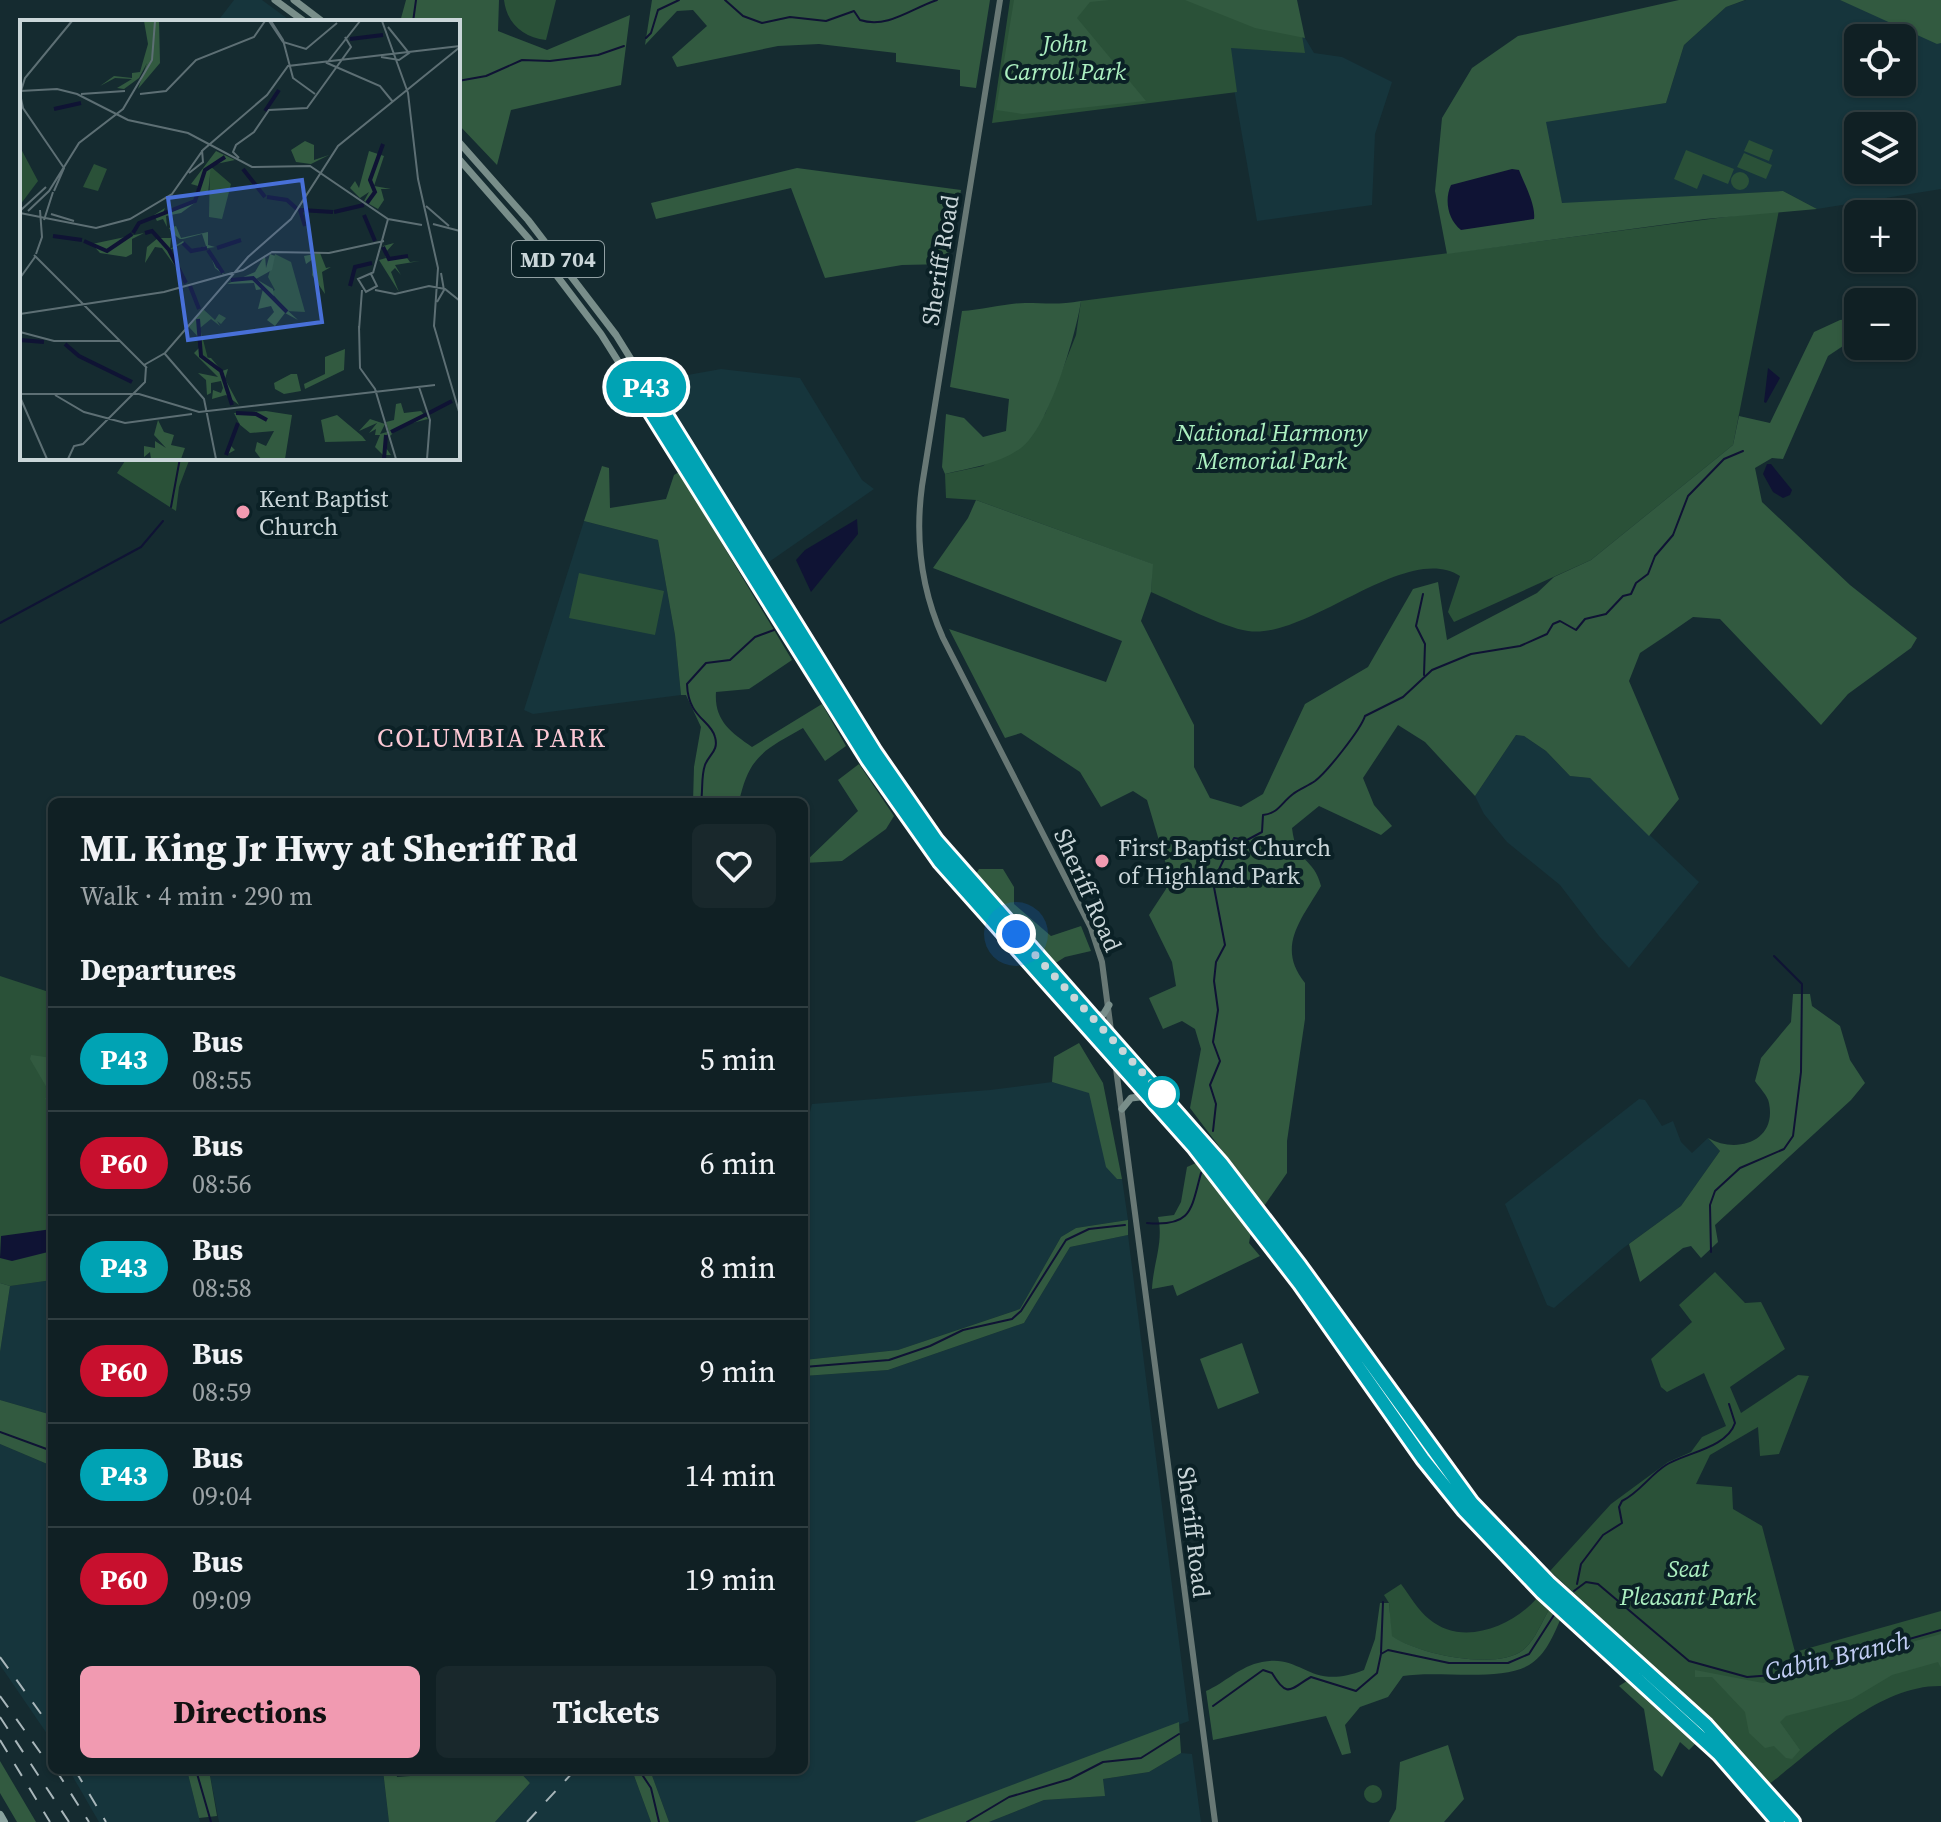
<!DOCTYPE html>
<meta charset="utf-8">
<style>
:root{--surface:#102024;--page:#19282c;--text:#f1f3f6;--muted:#9ca3a6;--line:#303e41;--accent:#f19ab1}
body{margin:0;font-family:"Source Serif 4",serif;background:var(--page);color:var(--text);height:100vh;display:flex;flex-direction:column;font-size:30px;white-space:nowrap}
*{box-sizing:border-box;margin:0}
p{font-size:26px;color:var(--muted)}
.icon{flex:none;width:44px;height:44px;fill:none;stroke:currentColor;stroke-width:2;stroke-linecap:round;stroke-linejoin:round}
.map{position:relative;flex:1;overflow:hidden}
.details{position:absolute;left:48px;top:798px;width:760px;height:976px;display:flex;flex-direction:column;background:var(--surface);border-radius:12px;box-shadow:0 2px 6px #0004,0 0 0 2px var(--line)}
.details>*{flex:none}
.badge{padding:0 16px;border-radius:26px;font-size:28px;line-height:52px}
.tools{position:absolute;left:1844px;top:24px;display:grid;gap:16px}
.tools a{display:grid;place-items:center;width:72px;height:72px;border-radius:12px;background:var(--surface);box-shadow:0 2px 6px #0004,0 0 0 2px var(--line);font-size:40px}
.you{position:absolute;width:40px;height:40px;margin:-20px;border:6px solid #fff;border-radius:50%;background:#1a73e8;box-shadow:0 0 0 12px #1a73e833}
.map>.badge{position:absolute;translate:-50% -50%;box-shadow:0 0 0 4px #fff}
h2{padding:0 32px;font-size:30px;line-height:72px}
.round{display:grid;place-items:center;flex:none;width:84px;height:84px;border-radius:12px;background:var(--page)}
.summary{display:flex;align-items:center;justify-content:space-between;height:136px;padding:0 32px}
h1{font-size:38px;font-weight:700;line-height:60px}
.cta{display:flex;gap:16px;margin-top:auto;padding:16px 32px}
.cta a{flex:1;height:92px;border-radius:12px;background:var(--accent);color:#111;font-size:32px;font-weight:700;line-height:92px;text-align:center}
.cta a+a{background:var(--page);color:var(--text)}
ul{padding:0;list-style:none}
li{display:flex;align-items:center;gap:24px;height:104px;padding:0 32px;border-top:2px solid var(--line)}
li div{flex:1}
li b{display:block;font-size:30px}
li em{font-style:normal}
li .badge{min-width:88px;font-weight:700;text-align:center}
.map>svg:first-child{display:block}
.built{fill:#16353c;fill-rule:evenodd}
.green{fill:#2a5138}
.forest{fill:#325a40}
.water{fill:#0f1334}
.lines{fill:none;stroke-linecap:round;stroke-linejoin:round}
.stream{stroke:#0f1334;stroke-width:2}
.secondary{stroke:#687875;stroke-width:6}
.primary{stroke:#798e8a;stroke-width:7}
.highway{stroke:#89a29e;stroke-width:8}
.rail{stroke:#a8b6ba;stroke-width:2;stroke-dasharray:14 14;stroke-linecap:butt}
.line-casing{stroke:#fff;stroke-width:18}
.line{stroke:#00a3b4;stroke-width:12}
.walk{stroke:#cad6d9;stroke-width:8;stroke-dasharray:0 14.4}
.poi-dot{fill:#f19ab1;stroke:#0b2126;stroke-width:3}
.stop-dot{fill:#fff;stroke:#00a3b4;stroke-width:4}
.labels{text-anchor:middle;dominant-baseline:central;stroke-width:8;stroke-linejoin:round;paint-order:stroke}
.shield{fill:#0b2126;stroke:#91a0a3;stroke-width:2}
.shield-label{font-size:22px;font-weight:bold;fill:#cad6d9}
.park-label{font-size:24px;font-style:italic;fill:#acf0c1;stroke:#0b2126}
.street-label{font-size:24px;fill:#cad6d9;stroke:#0b2126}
.poi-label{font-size:24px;fill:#cad6d9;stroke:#0b2126;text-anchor:start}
.neighbourhood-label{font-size:26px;letter-spacing:2px;fill:#fdc9d5;stroke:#0b2126}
.water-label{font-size:26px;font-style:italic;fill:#c3cef5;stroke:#0b2126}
.inset-river{fill:none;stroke:#0f1334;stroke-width:4}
.inset-road{fill:none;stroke:#5d6f74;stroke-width:2}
.view{fill:#4870d8;fill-opacity:0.15;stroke:#4870d8;stroke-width:4}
.inset-edge{fill:none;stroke:#cad6d9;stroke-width:4}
</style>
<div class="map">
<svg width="1941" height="1822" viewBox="0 0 1941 1822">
<rect width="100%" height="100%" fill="#152b30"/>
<path class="built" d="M234,0H262L292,22H217Z
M1746,0H1840L1941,43V189L1817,209L1783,191L1562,204L1545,122L1666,103L1684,45L1726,7ZM1858,38H1902V82H1858ZM1858,126H1902V170H1858Z
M1200,4L1255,28L1305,38L1314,53L1342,57L1392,82L1375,134L1372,205L1257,221L1234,89Z
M721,369L800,378L862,480L874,489L766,564L659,391L682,376Z
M584,521L658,540L675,635L681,695L533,714L524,710Z
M1516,735L1524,736L1546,751L1570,776L1590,778L1699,882L1629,968L1599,936L1560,885L1507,842L1484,814L1475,796Z
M1052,1082L1089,1092L1117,1179H1122L1128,1220L1076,1228L1061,1237L1020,1309L898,1350L804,1360V1136L812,1104L990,1090Z
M1639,1099L1645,1100L1662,1126L1673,1121L1681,1142L1692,1153L1708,1138L1720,1151L1681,1206L1622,1249L1554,1308L1547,1305L1505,1204Z
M1128,1235L1189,1721L914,1822H669L650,1770H804V1376L888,1370L1024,1323L1070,1247Z
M52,1280V1415L0,1400V1352L10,1286Z
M0,1444L52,1466V1741L0,1665Z
M1181,1753L1192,1754L1201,1822H989L1044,1800L1104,1796L1103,1779L1149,1772Z
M69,1770H187L200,1822H99Z
M209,1770H383L389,1822H219Z
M518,1770H632L651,1822H495L530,1783Z"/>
<path class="green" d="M504,0H556L546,40C523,37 507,24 504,0Z
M1010,0H1296L1305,53L1231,48L1237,92L992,123Z
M1749,140L1773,150L1769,161L1744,151Z
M1686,150L1734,169L1728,184L1703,174L1697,189L1674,179Z
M1744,153L1772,165L1766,179L1737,167Z
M1731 181a9 9 0 1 1 18 0a9 9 0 1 1-18 0Z
M1779,210L1733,445L1591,560L1454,622L1448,612L1460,576C1406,541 1308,640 1248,631C1222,627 1177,603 1151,592L1152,564L976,500L946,498L945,474L983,466L1045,414L1076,335L1081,301Z
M127,458H190L179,487L176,511L117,473Z
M579,573L664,591L655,635L569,618Z
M0,976L52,993V1280L10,1286L0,1283Z
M1715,1272L1745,1303L1761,1302L1785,1349L1730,1387L1741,1413L1798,1375L1809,1376L1779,1454L1760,1456L1758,1427L1710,1455L1696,1484L1732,1487L1733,1509L1762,1526L1795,1652L1941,1611V1686C1877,1685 1817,1748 1768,1785L1678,1690L1550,1571L1611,1504L1668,1462L1691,1452L1702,1437L1726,1426L1704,1373L1667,1392L1661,1387L1651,1359L1692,1322L1679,1305Z
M1401,1584C1410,1596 1418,1610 1429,1619C1462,1647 1512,1627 1537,1598L1550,1608C1542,1621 1535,1641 1523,1650C1497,1671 1417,1654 1391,1636L1389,1603L1384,1595Z
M1364 1794a9 9 0 1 1 18 0a9 9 0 1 1-18 0Z"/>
<path class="forest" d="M406,0H499L498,31L547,50L630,15L621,85L511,110L497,165L458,124V22H400Z
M652,0H990L976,88L960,86V70L896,62V53L819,44L778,46L677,67L672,57L707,26L693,10L677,11L645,45Z
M1014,0H1110L1090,2L1077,18L1146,101L1023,114L996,110Z
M1185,0H1297L1305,38L1255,28Z
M1679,0H1745L1726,7L1684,45L1666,103L1546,122L1562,203L1783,191L1817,209L1705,219L1447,254L1435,191L1442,118L1472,68L1518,36Z
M1840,0H1941V43L1937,44Z
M797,168L961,190L948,264L902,265L825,278L791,188L656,219L651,203Z
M1081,301C1076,335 1048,429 1021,448C999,464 971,468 945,474L942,467L946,414L964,418L983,437L1006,431L1009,399L950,387L962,311C982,310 1008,303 1025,303C1046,303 1059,305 1081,301Z
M1858,318V345L1843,346L1828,356L1783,459L1772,458L1755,468L1762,502L1850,585L1917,638L1911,648L1848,694L1821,725L1720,619L1693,617L1667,635L1640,653L1629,681L1679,799L1649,836L1590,778L1570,776L1546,751L1524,736L1516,735L1475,796L1425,742L1398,725L1363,778L1374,805L1392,826L1381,835L1319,806L1292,828C1296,864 1314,857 1321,886C1301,920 1276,947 1305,983V1019L1287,1141V1173L1264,1206L1190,1108L1201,1049L1195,1029L1182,1021L1163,1029L1149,998L1176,986L1172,962L1149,915L1166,889L1168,871L1147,800L1133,791L1101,807L1080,772L1021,733L1005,738L949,629L1106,682L1122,641L933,568L968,518L976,500L1153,564L1151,592L1141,621L1194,725V767L1210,798L1241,807L1263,794L1305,704L1368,667L1413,589L1438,582L1447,640L1537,593L1554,577L1591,560L1733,445L1739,416L1770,423L1814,332L1840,320Z
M602,466L609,468L610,508L666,499L674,475L679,472L792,660L749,689L716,692C714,720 730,732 752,747L822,704L846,746L825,761L803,728C764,750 749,756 739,802H693L694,767L701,727L686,695H681L675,635L658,540L584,521Z
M859,764L894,816L886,829L842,861L804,863L858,811L838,780Z
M979,869H1003L1014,887V904L1051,936L1081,926L1091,951L1065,957L1054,964L974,877Z
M1793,994H1810L1812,1006L1840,1026L1850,1060L1865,1083L1851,1100L1715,1225L1718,1242L1701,1258L1691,1246L1683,1248L1640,1282L1629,1244L1681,1206L1720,1151L1708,1138C1736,1154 1777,1142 1769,1103C1768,1096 1759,1087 1755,1081L1761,1058L1791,1022Z
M1079,1043L1103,1083L1122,1179H1117L1106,1167L1089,1093L1052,1082L1054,1057Z
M31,1055L52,1058V1101L45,1099L50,1093L30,1059Z
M1196,1163L1251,1232L1249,1243L1260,1256L1177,1296L1173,1285L1152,1289C1153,1264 1164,1242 1158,1217L1174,1215L1181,1202L1187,1167Z
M1128,1220V1235L1070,1247L1024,1323L888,1370L804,1376V1360L898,1350L1020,1309L1061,1237L1076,1228Z
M0,1283L10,1286L0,1352Z
M1242,1343L1259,1393L1218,1409L1200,1359Z
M0,1400L52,1415V1466L0,1444Z
M1380,1603H1389L1392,1636C1417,1654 1497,1671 1523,1650C1535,1641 1542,1621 1550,1608L1561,1618C1554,1634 1546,1655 1529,1665C1501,1682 1436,1670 1403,1676L1388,1697L1360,1707L1345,1725L1351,1753L1342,1755L1326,1716L1213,1740L1206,1691C1225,1683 1240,1666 1262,1662C1303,1653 1309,1692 1364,1670L1375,1639Z
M1941,1634V1668L1938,1662L1892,1675L1852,1699L1786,1716L1780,1722L1800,1750L1792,1759L1786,1758L1774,1746L1765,1748L1749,1733L1745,1712L1712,1677H1695V1670L1763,1683Z
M1630,1679L1698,1741L1689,1750L1680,1742L1662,1777L1654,1770L1644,1709L1619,1686Z
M1179,1722L1181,1753L1149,1772L1103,1779L1105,1796L1044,1800L989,1822H914Z
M1448,1745L1464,1799L1444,1822H1389L1396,1809L1400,1762Z
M0,1761L36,1822H17L0,1793Z
M187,1770H209L217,1816L199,1818Z
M383,1770H396L397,1777L437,1774L438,1770H518L530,1783L495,1822H389Z
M632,1770H650L669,1822H651Z"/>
<path class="water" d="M1512,169L1519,170C1524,183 1536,205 1534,219L1461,230C1448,220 1444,200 1451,185Z
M1768,368L1780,378L1766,403L1764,402Z
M1767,464H1771L1792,490L1790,495L1783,498L1773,492L1763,474Z
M857,519L858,534L811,592L796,560L805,550Z
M52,1229V1251L12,1261L0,1258L1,1236Z"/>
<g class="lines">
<path class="stream" d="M725,0L743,16L762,23L790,17L826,21L854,11L860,20C888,29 912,8 937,0
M413,22L416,0
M646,38L651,33L658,10L679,0
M458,81L486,76L522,60L550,61L598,55L624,46
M171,507L180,458
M1423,594L1416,626L1425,644L1424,675
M0,623L141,547L163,521
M701,802C703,790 701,776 705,765C709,754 719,751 715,737C711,720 688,718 687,684L706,663L730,660L755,637L774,630
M1213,1131L1216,1104L1210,1085L1220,1061L1213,1042L1218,1010L1214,981L1216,962L1225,945L1213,882L1234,838L1247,840L1262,832L1263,815C1279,813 1281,803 1293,794C1299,789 1308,786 1315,781C1327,772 1361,729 1365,716L1403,697L1432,670L1471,654L1520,646L1547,634L1553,624L1560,621L1576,630L1585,619L1606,614L1623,596L1631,594L1636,583L1648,574L1655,556L1673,535L1688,496L1724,459L1743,451
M1147,1223C1192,1227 1191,1210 1201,1173
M1711,1252L1710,1205L1715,1191L1740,1168L1784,1149L1793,1136L1801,1072L1802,984L1774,956
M804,1367L889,1360L930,1346L963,1330L1012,1319L1021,1311L1066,1240L1089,1229L1125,1225
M0,1432L52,1451
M1577,1584L1581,1564L1603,1535L1622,1523L1619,1507L1622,1501C1639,1493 1650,1475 1666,1465C1685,1453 1727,1448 1735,1423L1729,1404
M1574,1591L1586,1582L1598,1584L1689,1661L1747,1677L1786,1674L1941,1630
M1381,1653L1383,1602
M1213,1706L1263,1670L1272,1673C1288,1700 1291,1688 1311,1677L1356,1691L1377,1673L1381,1654L1388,1650L1449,1663H1508L1529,1654L1554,1615
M196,1770L211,1822
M639,1770L651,1788L659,1822
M967,1822L1009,1797L1070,1779L1103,1762L1141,1758L1179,1734"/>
<path class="secondary" d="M1000,0L922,486C915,538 921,589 943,638L1091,928L1102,962L1215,1822"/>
<path class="primary" d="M275,0L305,22
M294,0L323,22
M458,141L528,220L616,335L875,752L936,840L986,901L1221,1163L1480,1511L1549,1583L1706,1725L1793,1822
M458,158L529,239L601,334L876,772L940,862L1198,1153L1300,1284L1423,1459L1464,1510L1527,1578L1700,1735L1778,1822
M1091,1015H1103L1109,1005
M1122,1109L1131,1098L1149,1096
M1517,1566L1525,1568L1570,1606"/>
<path class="highway" d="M0,1815L4,1822"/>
<path class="rail" d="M0,1657L52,1729
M0,1696L52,1769
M0,1717L69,1822
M0,1740L50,1822
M56,1770L89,1822
M75,1770L106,1822
M527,1822L575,1770"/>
</g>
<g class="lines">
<g class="line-casing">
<path id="line" d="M1778,1822L1719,1754L1542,1592L1464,1510L1423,1459L1300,1284L1194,1147L940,862L868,760L638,392L648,386L875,752L936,840L1221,1163L1300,1266L1472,1503L1549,1583L1706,1725L1793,1822"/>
</g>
<use href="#line" class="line"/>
<path class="walk" d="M1016,934L1162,1094"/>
</g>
<g class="poi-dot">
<circle cx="243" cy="512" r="8"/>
<circle cx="1102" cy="861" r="8"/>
</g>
<circle class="stop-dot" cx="1162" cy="1094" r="16"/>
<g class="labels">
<rect class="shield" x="512" y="241" width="92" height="36" rx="6"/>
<g class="shield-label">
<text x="558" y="259">MD 704</text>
</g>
<g class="park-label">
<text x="1065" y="43">John<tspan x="1065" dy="28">Carroll Park</tspan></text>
<text x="1272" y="432">National Harmony<tspan x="1272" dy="28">Memorial Park</tspan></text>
<text x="1688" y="1568">Seat<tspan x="1688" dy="28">Pleasant Park</tspan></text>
</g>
<g class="street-label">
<text transform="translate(940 260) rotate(-81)">Sheriff Road</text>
<text transform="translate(1088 890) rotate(66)">Sheriff Road</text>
<text transform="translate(1194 1532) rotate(83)">Sheriff Road</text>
</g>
<g class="poi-label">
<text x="259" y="498">Kent Baptist<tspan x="259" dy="28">Church</tspan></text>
<text x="1118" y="847">First Baptist Church<tspan x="1118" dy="28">of Highland Park</tspan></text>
</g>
<g class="neighbourhood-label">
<text x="492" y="738">COLUMBIA PARK</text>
</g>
<g class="water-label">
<text transform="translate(1837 1656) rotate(-13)">Cabin Branch</text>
</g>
</g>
<g transform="translate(20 20)">
<rect width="440" height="440" fill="#152b30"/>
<path d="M0,127L18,161L0,185ZM74,144L87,149L78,171L63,167ZM190,146L211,164L202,199L189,197ZM255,234L271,242L285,292L267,291L251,272L255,270L248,257ZM183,289L195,300L199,294L206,298L201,304L197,301L200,306L191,299L180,308L188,339L182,337L180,319L169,307Z" fill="#2a5138"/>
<path d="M124,1H139L140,43L118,69L127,43L119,58L104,69L97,68L112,59L95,58L80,66L94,56L112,58V53L120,52L128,24ZM285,121L294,125V140L309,135L291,144L276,142L271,130ZM196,131L215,140L191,145L188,174L179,173L176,182L161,193L146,196L147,207L143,199L137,201L134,195L145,188L143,193H150L174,180L178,166L171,164ZM349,131L364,136L354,166L371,169H361L364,180L358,189L344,181L349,172L340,178L330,168L335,161L339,168ZM156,206L161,218L188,212V225L195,227L188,228L192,239L196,248L202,250L204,255L195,248L188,228L172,232L163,223L150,230L168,264L142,228L135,227L125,243L127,227L138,218H151L150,229L163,221L171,230L186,226L182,214L163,219H160L152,213L149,208ZM124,213L112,219V234L106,237L80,233L72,224ZM374,223L366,232L370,238L385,235L390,242L400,241L375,245L381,255L375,248L371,252L379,272L359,240L366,238L363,226ZM300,233L306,248L311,247L302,252L305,274L292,255L293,239L286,244L284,236ZM250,234L255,236L252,250L236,259L253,269L254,278L278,300L265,293L255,306L247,300L254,292L251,286L238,289L243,269L236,270L234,263L207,264L235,252L245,235L246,248ZM180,327L182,337L191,338L202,351L208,349L205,359L219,385L206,375L192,379L193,370L201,373L203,368L201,361L191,363V373L187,375L186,360L178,353L198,357L174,333ZM325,329L324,350L285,369L284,364L305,354V337ZM271,354H277L281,371L264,374L255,369L254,363ZM381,383L384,393L401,391L408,399L380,406L370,416L366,402L374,400L376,384ZM246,391L272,395L265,439H241L235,431L237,422L246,426L254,411L230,413L219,404L210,425L215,430L206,435L219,403L214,393ZM317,395L342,416L346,421L305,422L301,400ZM350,399L365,404L360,414L367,412L366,428L371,435H363L355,427L360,415H355L356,409L349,413L357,403L339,411ZM138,400L144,412L154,415L151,425L165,428L161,439H131L130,432L124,437V426L135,428V421L146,428L134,415Z" fill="#325a40"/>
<path class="inset-river" d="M330,19L363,15M34,89L61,83M245,91L259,70M223,149L245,177M247,177L267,180L277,189M347,183L355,172L350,160L363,124M314,192L344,185M344,195L355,221M285,206L280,190L313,192M113,213L119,203L175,181L185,150L205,137M125,213L132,211L149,230L166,263M33,216L62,220M64,221L87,231L112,214M163,223L171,231L187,228M363,227L369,239L388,236M197,228L221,220M188,230L203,253M211,260L233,258L267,292M170,266L179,289M330,266L335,247L352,243M178,299L181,336L201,351L212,385M0,320L24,322M45,324L59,336L112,362M216,393L236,394L247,400M409,393L432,381M371,412L407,394M206,435L218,403M364,439L366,415"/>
<path class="inset-road" d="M249,1L263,22L286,29L317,3M251,1L263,20L273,58L295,74M340,1L307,43L360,66L373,82M362,1L388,73L398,159L418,248L414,306L440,395M361,37L379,40L389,33L368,7M0,71L37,69L57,74L108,100L168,113L232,147L290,146L368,199L402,205M61,74L105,71M120,74L146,71L176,40L234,17L245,1M219,138L213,132L216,125L234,112L249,90L287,88L331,27L325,17M169,153L183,142L182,130M34,171L44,148L3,88L0,74L5,58L52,1M406,186L429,206M1,190L26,167M8,191L29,171L59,123L103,89L132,40L135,1M0,193L76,208L110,199L152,174L183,130L247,75L268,46L440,26M31,194L54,201M24,200L33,172M413,204L440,211M16,234L22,217L20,190M14,235L127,348M353,253L368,199M351,254L357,266L346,272L338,259L354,252M0,258L15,237M355,270L375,274L409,266L425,269L440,281M417,282L424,270L421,253M0,294L144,272L223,250L252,232L309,233L364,221M339,306L340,348L355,369L376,439M339,310L342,270M0,312L34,321H99M145,334L184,379L196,439M124,345L145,333L228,237L271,199L318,126L440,27M399,367L410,400L407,439M0,374H119L179,392L415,365M35,375L64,392L105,403L172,394M0,377L27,439M48,439L54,426L63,424L125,362L126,347"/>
<path class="view" d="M282,160L302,302L168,320L148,178Z"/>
<rect width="440" height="440" class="inset-edge"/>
</g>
</svg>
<div class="tools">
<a><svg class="icon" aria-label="locate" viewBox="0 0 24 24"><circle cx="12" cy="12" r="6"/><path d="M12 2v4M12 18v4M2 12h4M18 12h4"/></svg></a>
<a><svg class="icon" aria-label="layers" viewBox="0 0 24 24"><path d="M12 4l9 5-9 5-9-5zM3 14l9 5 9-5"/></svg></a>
<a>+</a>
<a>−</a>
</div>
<div class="you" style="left:1016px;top:934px"></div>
<b class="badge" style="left:646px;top:387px;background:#00a3b4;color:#fff">P43</b>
<section class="details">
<div class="summary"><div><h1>ML King Jr Hwy at Sheriff Rd</h1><p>Walk · 4 min · 290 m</p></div><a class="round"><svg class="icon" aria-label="heart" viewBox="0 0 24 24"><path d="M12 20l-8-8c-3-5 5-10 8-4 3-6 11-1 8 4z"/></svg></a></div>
<h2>Departures</h2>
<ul>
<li><span class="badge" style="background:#00a3b4;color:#fff">P43</span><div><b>Bus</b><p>08:55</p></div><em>5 min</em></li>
<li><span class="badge" style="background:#c8102e;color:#fff">P60</span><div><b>Bus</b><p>08:56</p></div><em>6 min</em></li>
<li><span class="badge" style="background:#00a3b4;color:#fff">P43</span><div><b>Bus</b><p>08:58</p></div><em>8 min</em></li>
<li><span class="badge" style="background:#c8102e;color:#fff">P60</span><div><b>Bus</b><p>08:59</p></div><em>9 min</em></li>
<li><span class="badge" style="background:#00a3b4;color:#fff">P43</span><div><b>Bus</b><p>09:04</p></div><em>14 min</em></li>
<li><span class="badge" style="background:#c8102e;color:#fff">P60</span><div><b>Bus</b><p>09:09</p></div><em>19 min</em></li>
</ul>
<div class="cta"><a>Directions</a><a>Tickets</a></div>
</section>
</div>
